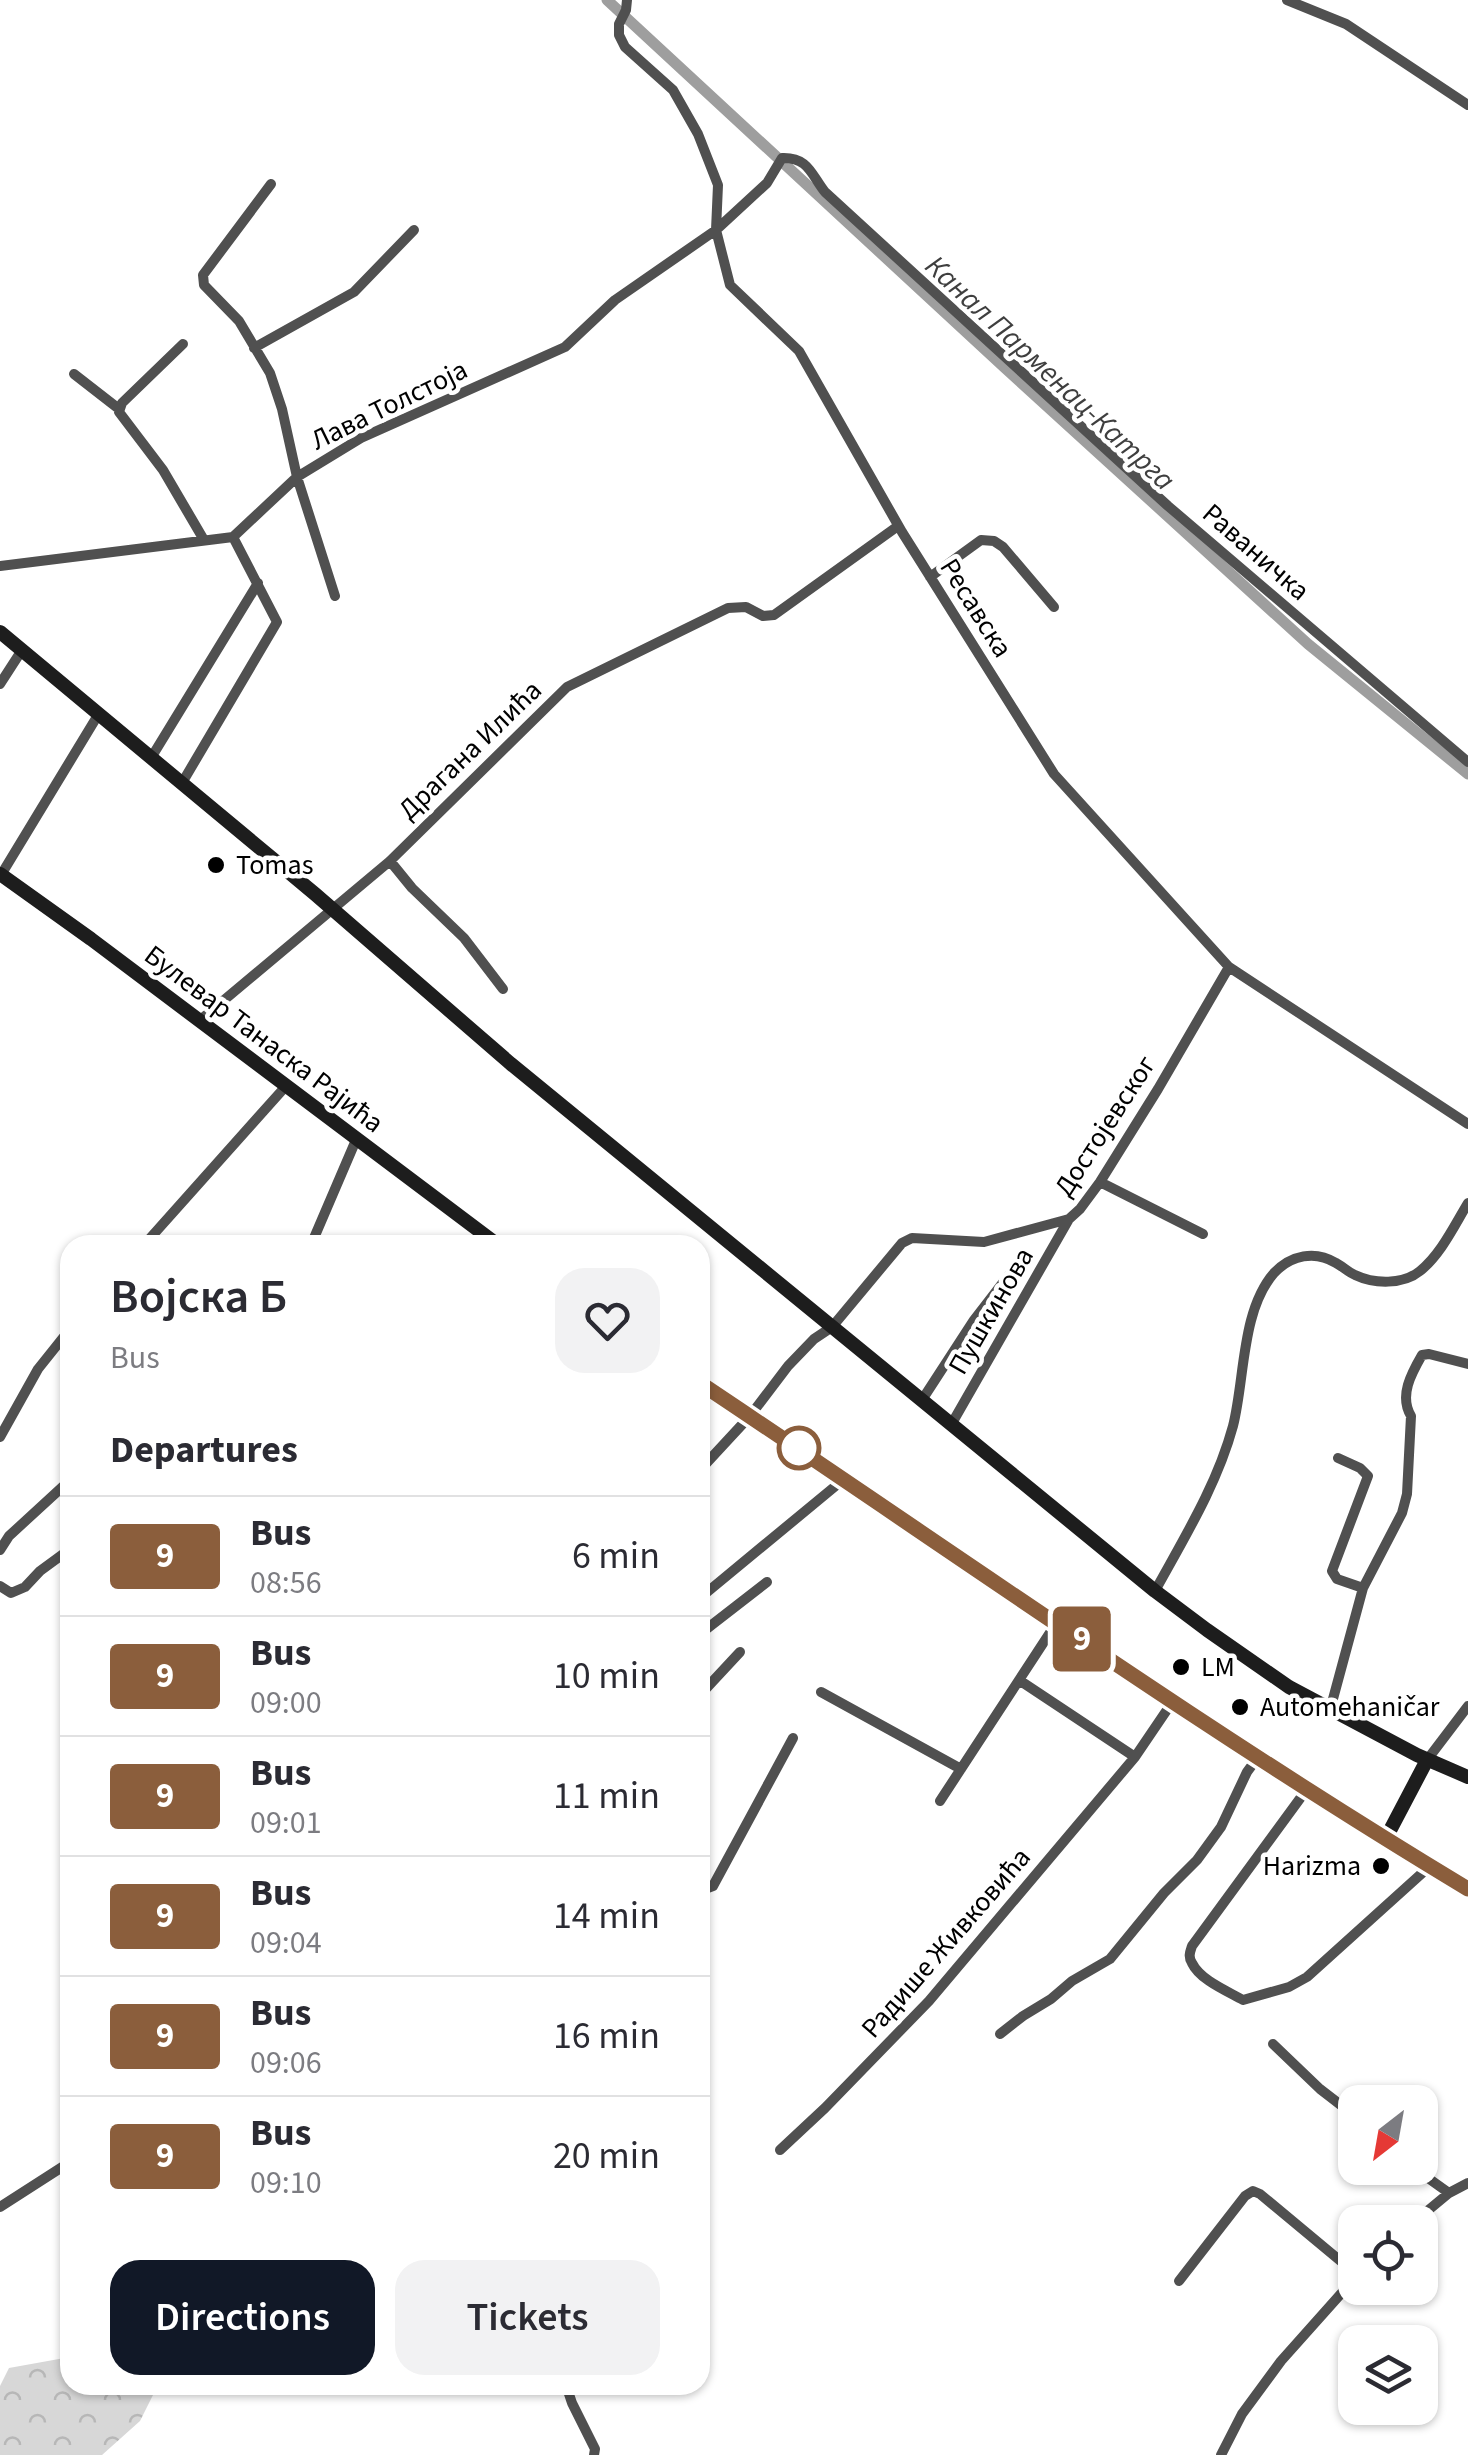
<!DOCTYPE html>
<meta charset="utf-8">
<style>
:root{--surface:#fff;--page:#f2f2f3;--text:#2b2b33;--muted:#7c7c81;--line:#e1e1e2;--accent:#111827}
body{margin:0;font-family:"Source Sans 3",sans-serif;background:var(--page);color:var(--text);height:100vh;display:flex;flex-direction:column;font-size:38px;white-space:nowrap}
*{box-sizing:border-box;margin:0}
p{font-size:32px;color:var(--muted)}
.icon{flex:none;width:55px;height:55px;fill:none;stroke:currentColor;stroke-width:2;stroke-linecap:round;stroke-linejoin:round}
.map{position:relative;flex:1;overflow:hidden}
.side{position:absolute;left:60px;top:1235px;width:650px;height:1160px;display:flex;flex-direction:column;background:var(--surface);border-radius:30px;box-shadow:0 2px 8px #0004}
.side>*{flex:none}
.badge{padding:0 20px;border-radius:8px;font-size:35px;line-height:65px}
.needle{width:65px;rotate:211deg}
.fabs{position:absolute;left:1338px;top:2085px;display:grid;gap:20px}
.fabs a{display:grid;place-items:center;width:100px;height:100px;border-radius:20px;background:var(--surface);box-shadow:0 2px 8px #0004;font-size:50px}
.map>.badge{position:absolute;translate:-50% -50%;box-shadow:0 0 0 5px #fff}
h2{padding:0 50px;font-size:38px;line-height:90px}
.round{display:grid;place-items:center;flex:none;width:105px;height:105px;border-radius:30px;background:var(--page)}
.headline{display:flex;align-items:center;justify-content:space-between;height:170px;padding:0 50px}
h1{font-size:48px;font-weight:600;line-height:75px}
.primary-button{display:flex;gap:20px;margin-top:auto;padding:20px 50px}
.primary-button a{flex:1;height:115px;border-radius:30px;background:var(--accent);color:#fff;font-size:40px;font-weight:600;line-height:115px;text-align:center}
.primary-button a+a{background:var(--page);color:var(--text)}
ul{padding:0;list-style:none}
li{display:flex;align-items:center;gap:30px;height:120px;padding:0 50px;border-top:2px solid var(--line)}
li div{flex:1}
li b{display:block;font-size:38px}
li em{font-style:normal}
li .badge{min-width:110px;font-weight:700;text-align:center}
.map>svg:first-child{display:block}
.forest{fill:url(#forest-crowns)}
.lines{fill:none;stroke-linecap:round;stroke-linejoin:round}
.canal{stroke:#9e9e9e;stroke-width:11}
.street{stroke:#505050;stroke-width:10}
.secondary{stroke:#1d1d1d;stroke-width:14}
.line-casing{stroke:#fff;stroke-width:22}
.line{stroke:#8b5e3c;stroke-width:15}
.poi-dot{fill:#000;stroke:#fff;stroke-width:4}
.stop-dot{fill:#fff;stroke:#8b5e3c;stroke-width:5}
.labels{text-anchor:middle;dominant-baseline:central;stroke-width:9;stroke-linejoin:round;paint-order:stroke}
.street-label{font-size:28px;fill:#000;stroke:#fff}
.poi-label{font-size:28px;fill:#000;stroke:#fff;text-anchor:start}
.water-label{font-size:30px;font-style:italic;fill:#3f3f3f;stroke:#fff}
</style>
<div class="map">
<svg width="1468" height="2455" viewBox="0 0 1468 2455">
<defs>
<pattern id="forest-crowns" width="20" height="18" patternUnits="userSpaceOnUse" patternTransform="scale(2.5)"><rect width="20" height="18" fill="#d7d7d7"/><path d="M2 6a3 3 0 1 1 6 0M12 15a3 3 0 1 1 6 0" fill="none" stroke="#b7b7b7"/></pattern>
</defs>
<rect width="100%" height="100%" fill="#fff"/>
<path class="forest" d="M70,2357V2385H158L140,2421L102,2455H0V2386L9,2368Z"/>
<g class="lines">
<path class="canal" d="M607,0L1005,368L1308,644L1468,774"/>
<path class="street" d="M627,0L626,10L619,24V35L625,47L673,90L698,134L718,185L716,230L730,285L799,351L902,532L1054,774L1229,967L1468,1124
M1287,0L1346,24L1468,105
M271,184L203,275L204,285L239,321L270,373L282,409L297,477L335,596
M183,344L122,403L119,412L163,470L204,540
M254,348L354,292L414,230
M74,374L119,409
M0,566L233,537L297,477L361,438L565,347L615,300L716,230L767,183L782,158C808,157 811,174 825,192L1168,506L1468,762
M930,577L981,540L994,541L1003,547L1054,607
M0,684L22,650
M151,758L258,583
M182,783L277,622L233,537
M390,861L412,888L464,938L503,989
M1,875L98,715
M199,1021L390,861L567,687L728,608L746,607L763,616L774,615L898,526
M1100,1182L1203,1234
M144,1245L286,1086
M311,1245L356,1140
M922,1400L974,1320L1015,1267
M951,1425L1069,1219
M0,1437L38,1369L70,1329
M1338,1458L1360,1468L1368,1476L1332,1571L1337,1579L1363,1588
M700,1470L750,1416L788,1366L814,1339L832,1327L902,1243L912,1238L984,1242L1069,1219L1080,1209L1100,1182L1158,1089L1229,967
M0,1550L9,1536L70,1480
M0,1586L11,1593L25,1587L40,1571L70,1549
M1155,1591C1184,1538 1217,1485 1233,1426C1245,1379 1241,1311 1274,1273C1291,1255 1315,1250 1336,1263C1342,1266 1348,1272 1355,1275C1374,1284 1403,1285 1420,1271C1441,1254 1454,1226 1468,1203
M700,1598L844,1479
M700,1634L767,1582
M1019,1680L1135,1757
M821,1692L961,1769
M700,1695L740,1652
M1330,1710L1363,1588L1402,1513L1407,1494L1411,1416C1399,1396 1411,1374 1422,1355L1429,1354L1468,1364
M1427,1760L1468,1706
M1307,1789L1192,1946C1190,1952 1188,1957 1192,1963C1200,1980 1227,1991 1243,2000L1289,1987L1307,1977L1430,1866
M940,1801L1057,1622
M700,1887L705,1889L713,1886L793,1738
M1000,2034L1023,2016L1051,1999L1072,1981L1110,1959L1164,1893L1197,1860L1221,1827L1247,1772L1258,1757
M1273,2044L1320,2089L1355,2116
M780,2150L825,2108L929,2001L1135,1757L1173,1701
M1414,2168L1449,2193
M0,2207L70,2162
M1414,2222L1449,2193L1468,2183
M1179,2281L1245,2196L1253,2191L1260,2194L1355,2273
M336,2385L340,2389
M566,2385L572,2403L595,2449L594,2455
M1221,2455L1242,2414L1281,2361L1355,2278"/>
<path class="secondary" d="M0,632L315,894L511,1064L1155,1591L1207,1630L1289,1687L1417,1755L1468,1777
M0,874L91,939L498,1245
M700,1383C955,1553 1205,1732 1468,1889
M1386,1838L1427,1760"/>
</g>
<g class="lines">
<g class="line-casing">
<path id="line" d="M700,1383C955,1553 1205,1731 1468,1889"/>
</g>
<use href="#line" class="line"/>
</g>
<g class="poi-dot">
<circle cx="216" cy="865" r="10"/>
<circle cx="1181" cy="1667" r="10"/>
<circle cx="1240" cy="1707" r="10"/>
<circle cx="1381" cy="1866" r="10"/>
</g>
<circle class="stop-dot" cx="799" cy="1448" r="20"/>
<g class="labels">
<g class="street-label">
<text transform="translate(389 405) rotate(-26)">Лава Толстоја</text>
<text transform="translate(1256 552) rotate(41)">Раваничка</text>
<text transform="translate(976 608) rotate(58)">Ресавска</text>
<text transform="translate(470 750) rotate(-44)">Драгана Илића</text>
<text transform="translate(264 1039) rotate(37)">Булевар Танаска Рајића</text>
<text transform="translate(1105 1126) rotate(-57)">Достојевског</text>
<text transform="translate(991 1311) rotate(-60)">Пушкинова</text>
<text transform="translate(946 1943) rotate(-49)">Радише Живковића</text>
</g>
<g class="poi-label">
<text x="236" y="865">Tomas</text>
<text x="1201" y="1667">LM</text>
<text x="1260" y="1707">Automehaničar</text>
<text x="1361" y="1866" text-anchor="end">Harizma</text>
</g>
<g class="water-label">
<text transform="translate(1050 373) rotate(43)">Канал Парменац-Катрга</text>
</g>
</g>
</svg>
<div class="fabs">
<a><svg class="needle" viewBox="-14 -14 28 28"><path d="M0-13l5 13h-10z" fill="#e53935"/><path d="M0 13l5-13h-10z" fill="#7c7c81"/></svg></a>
<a><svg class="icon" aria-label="locate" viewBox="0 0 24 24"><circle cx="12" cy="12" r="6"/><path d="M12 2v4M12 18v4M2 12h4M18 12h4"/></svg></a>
<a><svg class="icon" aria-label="layers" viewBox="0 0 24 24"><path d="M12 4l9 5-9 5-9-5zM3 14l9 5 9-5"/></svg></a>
</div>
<b class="badge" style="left:1082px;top:1639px;background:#8b5e3c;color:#fff">9</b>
<section class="side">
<div class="headline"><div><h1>Војска Б</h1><p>Bus</p></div><a class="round"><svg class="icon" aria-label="heart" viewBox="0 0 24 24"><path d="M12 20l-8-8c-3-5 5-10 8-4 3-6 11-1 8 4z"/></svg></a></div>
<h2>Departures</h2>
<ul>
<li><span class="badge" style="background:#8b5e3c;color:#fff">9</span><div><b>Bus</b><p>08:56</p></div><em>6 min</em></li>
<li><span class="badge" style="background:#8b5e3c;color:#fff">9</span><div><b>Bus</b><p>09:00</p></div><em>10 min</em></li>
<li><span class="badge" style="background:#8b5e3c;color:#fff">9</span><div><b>Bus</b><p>09:01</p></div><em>11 min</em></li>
<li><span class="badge" style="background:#8b5e3c;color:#fff">9</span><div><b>Bus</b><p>09:04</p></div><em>14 min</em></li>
<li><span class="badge" style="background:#8b5e3c;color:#fff">9</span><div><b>Bus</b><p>09:06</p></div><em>16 min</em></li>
<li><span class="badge" style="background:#8b5e3c;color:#fff">9</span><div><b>Bus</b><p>09:10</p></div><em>20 min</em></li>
</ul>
<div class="primary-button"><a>Directions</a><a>Tickets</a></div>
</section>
</div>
